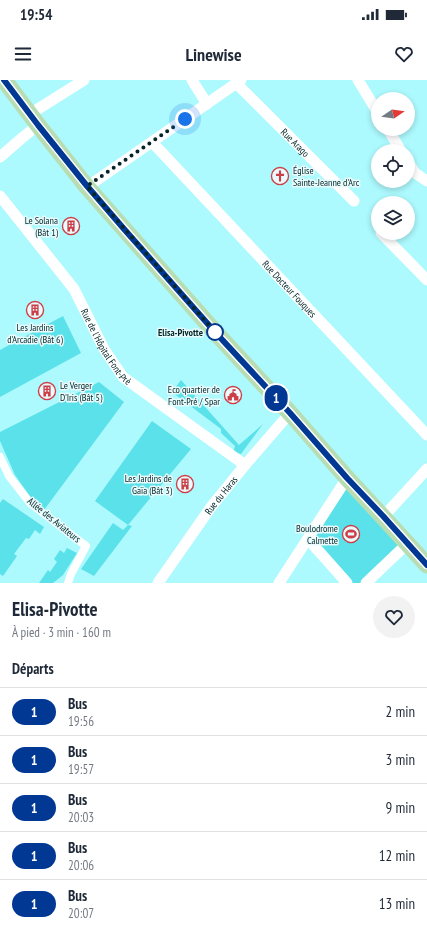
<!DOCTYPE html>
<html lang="fr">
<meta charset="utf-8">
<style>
:root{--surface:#fff;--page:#f2f2f3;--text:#1f2937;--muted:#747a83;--line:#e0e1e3}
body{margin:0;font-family:"PT Sans Narrow",sans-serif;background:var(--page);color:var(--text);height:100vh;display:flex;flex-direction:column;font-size:15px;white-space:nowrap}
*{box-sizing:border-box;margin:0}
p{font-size:13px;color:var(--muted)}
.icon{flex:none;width:22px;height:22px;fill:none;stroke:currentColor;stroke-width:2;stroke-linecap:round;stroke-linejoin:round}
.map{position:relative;height:503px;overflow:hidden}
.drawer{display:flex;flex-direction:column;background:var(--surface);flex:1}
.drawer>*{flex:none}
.badge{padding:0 8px;border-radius:13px;font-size:14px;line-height:26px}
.needle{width:26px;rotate:77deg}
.controls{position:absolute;left:371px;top:12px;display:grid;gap:8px}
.controls a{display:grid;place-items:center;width:44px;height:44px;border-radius:50%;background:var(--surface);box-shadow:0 2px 6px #0003;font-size:20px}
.you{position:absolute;width:20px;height:20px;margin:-10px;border:3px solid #fff;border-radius:50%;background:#1a73e8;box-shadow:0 0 0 6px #1a73e833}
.map>.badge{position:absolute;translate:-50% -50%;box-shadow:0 0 0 2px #fff}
h2{padding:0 12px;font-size:15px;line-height:36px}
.round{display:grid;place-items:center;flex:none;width:42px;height:42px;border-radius:21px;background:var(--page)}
.summary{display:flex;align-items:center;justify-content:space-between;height:68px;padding:0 12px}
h1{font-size:19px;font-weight:700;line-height:30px}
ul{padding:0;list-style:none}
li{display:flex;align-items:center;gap:12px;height:48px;padding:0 12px;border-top:1px solid var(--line)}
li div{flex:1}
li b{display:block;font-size:15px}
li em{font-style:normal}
li .badge{min-width:44px;font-weight:700;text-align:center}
.status{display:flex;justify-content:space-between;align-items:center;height:28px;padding:0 20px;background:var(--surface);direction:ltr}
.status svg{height:11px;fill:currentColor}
header{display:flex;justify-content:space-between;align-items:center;height:52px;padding:0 12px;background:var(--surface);font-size:18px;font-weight:700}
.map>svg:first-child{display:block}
.green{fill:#5be1e9}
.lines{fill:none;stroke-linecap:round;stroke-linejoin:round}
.pedestrian{stroke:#fff;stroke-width:8}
.minor{stroke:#fff;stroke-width:11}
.primary{stroke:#b8ddb3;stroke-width:17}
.line-casing{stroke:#fff;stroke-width:9}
.line{stroke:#003893;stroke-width:6}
.walk{stroke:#042628;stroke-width:4;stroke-dasharray:0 7.2}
.stop-dot{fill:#fff;stroke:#003893;stroke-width:2}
.labels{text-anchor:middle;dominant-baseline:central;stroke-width:3;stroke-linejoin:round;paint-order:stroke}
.street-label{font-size:10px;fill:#042628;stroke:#e9fbfc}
.poi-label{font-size:10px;fill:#042628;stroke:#e9fbfc;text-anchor:end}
.stop-label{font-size:10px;font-weight:bold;fill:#042628;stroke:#e9fbfc;text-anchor:end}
</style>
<div class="status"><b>19:54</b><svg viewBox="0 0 49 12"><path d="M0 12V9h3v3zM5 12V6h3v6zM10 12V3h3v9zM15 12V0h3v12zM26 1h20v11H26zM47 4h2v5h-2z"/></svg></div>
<header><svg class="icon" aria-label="menu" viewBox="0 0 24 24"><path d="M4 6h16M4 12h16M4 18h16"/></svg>Linewise<svg class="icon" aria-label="heart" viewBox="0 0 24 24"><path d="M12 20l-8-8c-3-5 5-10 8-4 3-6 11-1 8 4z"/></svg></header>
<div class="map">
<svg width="427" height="503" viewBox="0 0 427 503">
<rect width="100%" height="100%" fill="#acf9fe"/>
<path class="green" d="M63,236L81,273L0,317V270Z
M181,300L239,365L263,344L241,374L233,372L235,366L221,353V349L172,312Z
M99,302L124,322L44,430L34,422L15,395L0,361V352Z
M152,341L191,369L128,445L132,446L94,496L81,489L113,443L123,450L128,445L95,421Z
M348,406L400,465L362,503H350L311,458Z
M3,419L44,447L40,454L35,450L29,459L26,458L14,474L17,476L3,496L0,494V423Z
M67,468L77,473L63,495L53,503H39L48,490L50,492L57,482L54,479L60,470L64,473Z"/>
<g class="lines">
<path class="pedestrian" d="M0,377L9,396L30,423L86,466L71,494L68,503"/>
<g class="minor">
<path d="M192,0L207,24"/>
<path d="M358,0L378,33"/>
<path id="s1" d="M236,3L354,121"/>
<path d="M30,34L84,0"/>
<path d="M388,49L401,71"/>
<path id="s2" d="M152,62L427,355"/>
<path d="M0,77L22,58L38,45"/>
<path d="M408,82L415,93L427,101"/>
<path d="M87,107L241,0"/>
<path id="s3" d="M0,116L74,209L104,269L123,297L245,385"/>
<path d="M381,153L427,200"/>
<path d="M383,437L427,389"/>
<path d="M308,459L347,503"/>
<path id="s4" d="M158,503L211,427L245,385L290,333"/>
<path d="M279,503L347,398"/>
<path d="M366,503L408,463"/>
</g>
<path class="primary" d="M4,0L38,45L87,107L124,149L215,252L290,333L347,398L383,437L427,485"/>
</g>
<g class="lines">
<g class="line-casing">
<path id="line" d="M4,0L38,45L87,106L124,149L215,252L290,333L347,398L383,436L427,485"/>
</g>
<use href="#line" class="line"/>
<path class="walk" d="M185,39L87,106L215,252"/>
</g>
<defs>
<g id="church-ring" transform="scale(0.9)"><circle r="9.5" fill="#e9fbfc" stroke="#ce3e47" stroke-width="1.5"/><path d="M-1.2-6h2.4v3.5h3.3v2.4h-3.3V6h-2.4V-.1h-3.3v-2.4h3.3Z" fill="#ce3e47"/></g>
<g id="building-ring" transform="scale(0.9)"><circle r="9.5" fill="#e9fbfc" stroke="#ce3e47" stroke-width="1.5"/><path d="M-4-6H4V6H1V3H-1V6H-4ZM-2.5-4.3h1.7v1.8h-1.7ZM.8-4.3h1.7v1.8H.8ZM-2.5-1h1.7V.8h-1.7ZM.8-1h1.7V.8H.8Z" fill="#ce3e47"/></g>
<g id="civic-ring" transform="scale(0.9)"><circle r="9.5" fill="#e9fbfc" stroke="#ce3e47" stroke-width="1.5"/><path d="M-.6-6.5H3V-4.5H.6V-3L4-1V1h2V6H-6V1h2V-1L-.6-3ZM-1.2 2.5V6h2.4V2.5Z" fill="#ce3e47"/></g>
<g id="stadium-ring" transform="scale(0.9)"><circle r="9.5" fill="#e9fbfc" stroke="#ce3e47" stroke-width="1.5"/><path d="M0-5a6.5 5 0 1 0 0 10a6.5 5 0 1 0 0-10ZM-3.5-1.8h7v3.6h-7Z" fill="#ce3e47"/></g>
</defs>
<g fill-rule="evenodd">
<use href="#church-ring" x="280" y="96"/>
<use href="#building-ring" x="71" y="146"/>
<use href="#building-ring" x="35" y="230"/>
<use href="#building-ring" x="47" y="311"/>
<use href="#civic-ring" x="233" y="315"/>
<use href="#building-ring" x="185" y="404"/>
<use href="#stadium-ring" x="351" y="454"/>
</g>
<circle class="stop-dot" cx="215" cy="252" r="8"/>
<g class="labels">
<g class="street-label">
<text stroke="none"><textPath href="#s1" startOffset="84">Rue Arago</textPath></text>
<text stroke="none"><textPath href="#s2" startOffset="201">Rue Docteur Fouques</textPath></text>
<text stroke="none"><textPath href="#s3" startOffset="185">Rue de l'Hôpital Font-Pré</textPath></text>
<text stroke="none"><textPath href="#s4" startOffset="108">Rue du Haras</textPath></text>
<text transform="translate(54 440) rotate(39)">Allée des Aviateurs</text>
</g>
<g class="poi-label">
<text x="293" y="90" text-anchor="start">Église<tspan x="293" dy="12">Sainte-Jeanne d'Arc</tspan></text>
<text x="58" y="140">Le Solana<tspan x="58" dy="12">(Bât 1)</tspan></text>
<text x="35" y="247" text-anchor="middle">Les Jardins<tspan x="35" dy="12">d'Arcadie (Bât 6)</tspan></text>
<text x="60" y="305" text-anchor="start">Le Verger<tspan x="60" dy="12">D'Iris (Bât 5)</tspan></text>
<text x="220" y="309">Eco quartier de<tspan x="220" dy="12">Font-Pré / Spar</tspan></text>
<text x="172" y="398">Les Jardins de<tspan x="172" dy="12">Gaïa (Bât 3)</tspan></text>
<text x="338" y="448">Boulodrome<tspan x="338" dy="12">Calmette</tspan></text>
</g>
<g class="stop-label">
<text x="203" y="252">Elisa-Pivotte</text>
</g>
</g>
</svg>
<div class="controls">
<a><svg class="needle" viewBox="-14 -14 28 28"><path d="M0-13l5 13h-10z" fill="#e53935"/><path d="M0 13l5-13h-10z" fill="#747a83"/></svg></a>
<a><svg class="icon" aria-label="locate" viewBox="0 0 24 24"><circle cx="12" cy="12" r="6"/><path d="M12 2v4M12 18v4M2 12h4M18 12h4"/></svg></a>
<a><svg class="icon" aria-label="layers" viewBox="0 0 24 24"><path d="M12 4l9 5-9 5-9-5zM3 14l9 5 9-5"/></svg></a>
</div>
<div class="you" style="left:185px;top:39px"></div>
<b class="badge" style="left:276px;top:318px;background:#003893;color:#fff">1</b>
</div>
<section class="drawer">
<div class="summary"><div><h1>Elisa-Pivotte</h1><p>À pied · 3 min · 160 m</p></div><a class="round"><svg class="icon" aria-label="heart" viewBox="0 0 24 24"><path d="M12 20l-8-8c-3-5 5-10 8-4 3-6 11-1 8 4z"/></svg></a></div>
<h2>Départs</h2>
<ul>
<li><span class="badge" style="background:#003893;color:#fff">1</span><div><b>Bus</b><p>19:56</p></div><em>2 min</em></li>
<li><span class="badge" style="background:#003893;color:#fff">1</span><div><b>Bus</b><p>19:57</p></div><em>3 min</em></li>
<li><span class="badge" style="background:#003893;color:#fff">1</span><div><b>Bus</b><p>20:03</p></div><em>9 min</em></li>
<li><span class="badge" style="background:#003893;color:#fff">1</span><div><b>Bus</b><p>20:06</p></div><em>12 min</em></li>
<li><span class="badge" style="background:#003893;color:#fff">1</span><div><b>Bus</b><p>20:07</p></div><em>13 min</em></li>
</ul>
</section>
